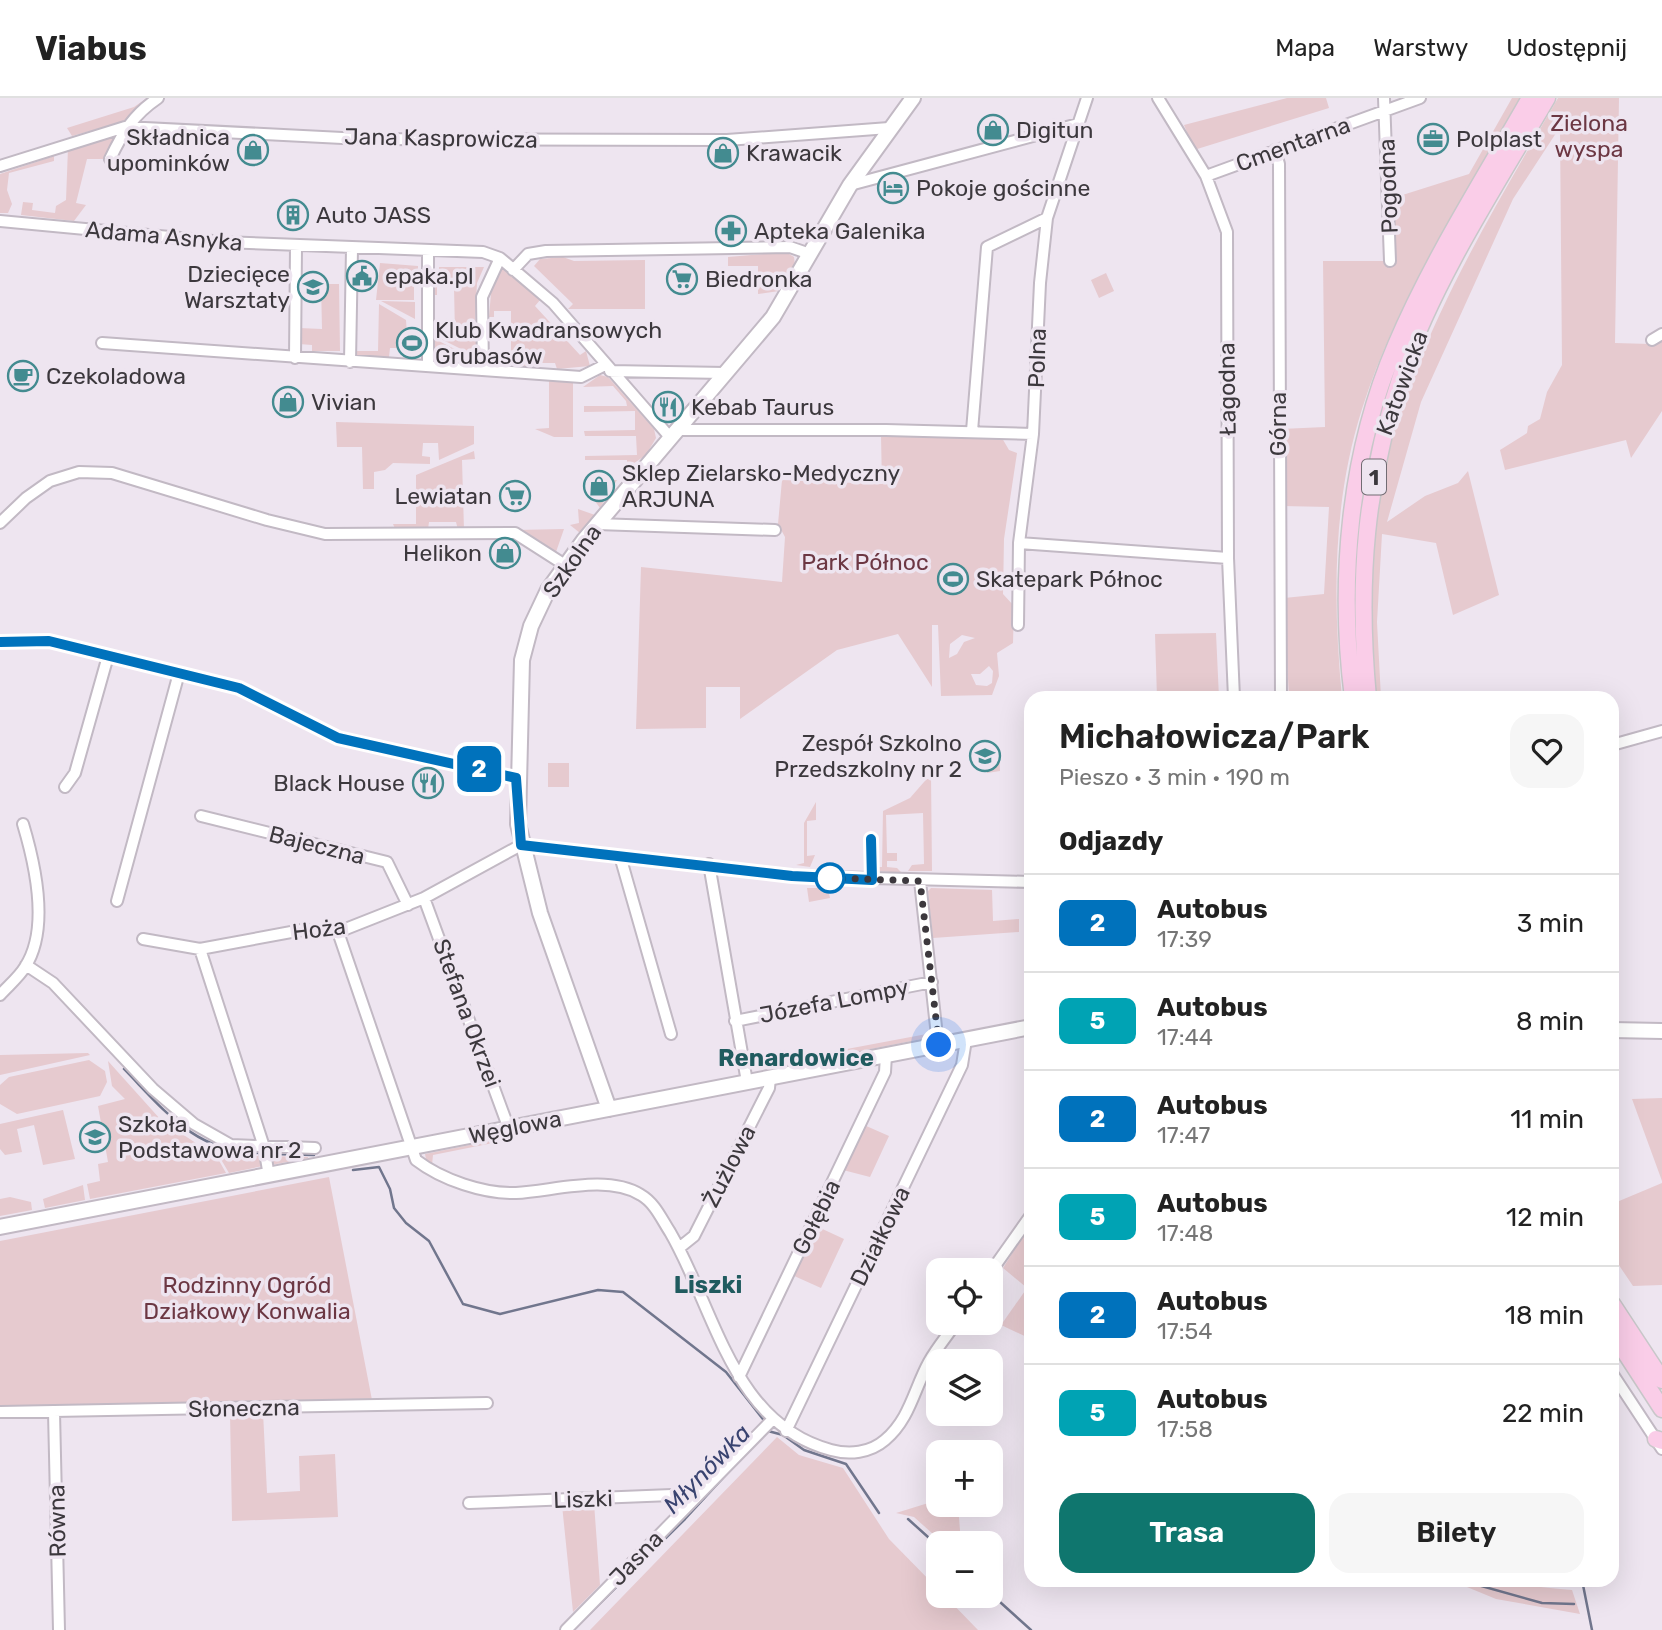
<!DOCTYPE html>
<html lang="pl">
<meta charset="utf-8">
<style>
:root{--surface:#fff;--page:#f6f6f6;--text:#222;--muted:#767676;--line:#e0e0e0;--accent:#0f766e}
body{margin:0;font-family:Rubik,sans-serif;background:var(--page);color:var(--text);height:100vh;display:flex;flex-direction:column;font-size:26px;white-space:nowrap}
*{box-sizing:border-box;margin:0}
p{font-size:23px;color:var(--muted)}
.icon{flex:none;width:38px;height:38px;fill:none;stroke:currentColor;stroke-width:2;stroke-linecap:round;stroke-linejoin:round}
.map{position:relative;flex:1;overflow:hidden}
.panel{position:absolute;left:1024px;top:593px;width:595px;height:896px;display:flex;flex-direction:column;background:var(--surface);border-radius:21px;box-shadow:0 7px 28px #0002}
.panel>*{flex:none}
.badge{padding:0 14px;border-radius:10px;font-size:24px;line-height:46px}
.fabs{position:absolute;left:926px;top:1160px;display:grid;gap:14px}
.fabs a{display:grid;place-items:center;width:77px;height:77px;border-radius:14px;background:var(--surface);box-shadow:0 7px 28px #0002;font-size:35px}
.you{position:absolute;width:35px;height:35px;margin:-18px;border:5px solid #fff;border-radius:50%;background:#1a73e8;box-shadow:0 0 0 10px #1a73e833}
.map>.badge{position:absolute;translate:-50% -50%;box-shadow:0 0 0 4px #fff}
h2{padding:0 35px;font-size:26px;line-height:63px}
.round{display:grid;place-items:center;flex:none;width:74px;height:74px;border-radius:21px;background:var(--page)}
.overview{display:flex;align-items:center;justify-content:space-between;height:119px;padding:0 35px}
h1{font-size:33px;font-weight:600;line-height:52px}
.action{display:flex;gap:14px;margin-top:auto;padding:14px 35px}
.action a{flex:1;height:80px;border-radius:21px;background:var(--accent);color:#fff;font-size:28px;font-weight:600;line-height:80px;text-align:center}
.action a+a{background:var(--page);color:var(--text)}
ul{padding:0;list-style:none}
li{display:flex;align-items:center;gap:21px;height:98px;padding:0 35px;border-top:2px solid var(--line)}
li div{flex:1}
li b{display:block;font-size:26px}
li em{font-style:normal}
li .badge{min-width:77px;font-weight:700;text-align:center}
header{display:flex;align-items:center;gap:42px;box-sizing:border-box;height:98px;padding:0 35px;background:var(--surface);border-bottom:2px solid var(--line)}
header strong{font-size:33px}
nav{display:flex;gap:38px;margin-inline-start:auto;font-size:24px}
.map>svg:first-child{display:block}
.green{fill:#e6cacf;fill-rule:evenodd}
.lines{fill:none;stroke-linecap:round;stroke-linejoin:round}
.stream{stroke:#71768d;stroke-width:2.5}
.street-casing{stroke:#c2b9c4;stroke-width:14}
.secondary-casing{stroke:#c2b9c4;stroke-width:18}
.primary-casing{stroke:#c8c7c9;stroke-width:19}
.street{stroke:#fff;stroke-width:10}
.secondary{stroke:#fff;stroke-width:14}
.primary{stroke:#facde8;stroke-width:16}
.line-casing{stroke:#fff;stroke-width:16}
.line{stroke:#0072bc;stroke-width:10}
.walk{stroke:#3c383d;stroke-width:7;stroke-dasharray:0 12.6}
.stop-dot{fill:#fff;stroke:#0072bc;stroke-width:3.5}
.labels{text-anchor:middle;dominant-baseline:central;stroke-width:7;stroke-linejoin:round;paint-order:stroke}
.shield{fill:#eee5f0;stroke:#716c73;stroke-width:2}
.shield-label{font-size:21px;font-weight:bold;fill:#3c383d}
.park-label{font-size:23px;fill:#6c3743;stroke:#eee5f0}
.poi-label{font-size:23px;fill:#3c383d;stroke:#eee5f0;text-anchor:start}
.street-label{font-size:23px;fill:#3c383d;stroke:#eee5f0}
.neighbourhood-label{font-size:24px;font-weight:bold;fill:#205b5f;stroke:#eee5f0}
.water-label{font-size:24px;font-style:italic;fill:#394370;stroke:#eee5f0}
</style>
<header>
<strong>Viabus</strong>
<nav><a>Mapa</a><a>Warstwy</a><a>Udostępnij</a></nav>
</header>
<div class="map">
<svg width="1662" height="1532" viewBox="0 0 1662 1532">
<rect width="100%" height="100%" fill="#eee5f0"/>
<path class="green" d="M147,0H154L126,23L72,38L67,30L134,9Z
M1287,0H1326L1329,10L1194,52L1184,27Z
M1512,0H1520C1464,101 1397,200 1362,311C1332,405 1333,504 1342,600H1289L1284,500L1324,496L1329,409L1282,408L1281,331L1325,329L1323,163H1393V100L1469,76Z
M1558,0H1619L1615,245L1650,246L1662,240V313L1631,360L1626,342L1505,372L1500,352L1527,335L1528,328L1540,321L1547,294L1562,267L1560,29L1513,101L1421,304L1387,424L1425,398L1458,385L1468,373L1499,497L1453,517L1436,445L1382,436L1377,524L1381,600H1376C1370,545 1366,491 1373,436C1392,276 1479,137 1558,0Z
M114,34L115,41L106,61H87L76,105L86,107L74,123L21,117L23,104L33,105L32,112L55,115L56,108L66,102L68,50Z
M54,58V63L9,75L7,92L12,106L8,115H0V76Z
M786,154L794,159L795,167L779,193L758,196V168H728V159Z
M563,159L574,163L645,162V211H568L573,206L534,168L540,161Z
M380,165L418,168V178L414,179V202H376Z
M439,169H484L477,185L475,223L470,224V236H455L454,189H437V197H432V176H439Z
M502,170L540,202L535,208L580,257L586,253L590,268L557,271L555,265H528L529,270L492,268L490,256H495V261L511,260V213H494V219H489L491,195Z
M1106,175L1114,193L1099,200L1091,182Z
M321,186H339L340,253H312V247L299,246V230L322,231Z
M381,203L415,204V221Z
M379,206L406,222L407,237H398V250H390L389,259H357V253H378Z
M433,240L476,262L441,260V266H436L433,262Z
M439,240H481V261Z
M600,277L608,279L654,331L656,340L646,357L627,370V362H585V358L637,357L636,338H585L584,333L635,332V313L584,314V308H627L626,303L613,288L583,289Z
M549,283H573V339H554L535,331L549,330Z
M336,324L474,328V346L439,362L438,345H423L422,358L430,359V366L393,365L385,372L374,374V391H363L362,349H337Z
M881,338L1002,340L1009,352L1017,355L1004,441L1003,496L1014,508L1013,545L997,555L999,578L992,597L941,598L938,527H932V589L898,536L837,552L740,621V589H706V630L636,631L641,469L782,484L785,439L778,426L782,382L882,386ZM962,537L975,540L964,544L957,556L949,560L950,546ZM989,568L993,573L992,585L987,588L976,587L971,576H980Z
M474,353L475,361L462,362L464,432H458L456,424H429L428,431L396,433L393,426H416V377Z
M602,382H617L600,410L592,399V391L597,395H606V387Z
M578,411L595,417L580,435L570,427L579,425Z
M564,431L556,454L529,436L515,432Z
M1216,535L1219,600H1157L1155,536Z
M983,655H999L1000,673L987,675V663H983Z
M548,665H569V689H548Z
M931,676L932,773H908L912,767L924,766L923,715L886,717L887,755H897V763H887V769L897,770L902,775L878,773L876,769H882L883,713L910,700Z
M816,704V722L807,723V758L815,757L810,769L796,767L804,765V725Z
M819,787H827L830,800L809,804L807,790H817Z
M931,790L992,792L993,823L1019,821V834L933,840L928,793Z
M932,935V939L784,968L783,963Z
M88,955L90,957L0,977V957Z
M89,962L105,973L107,984L100,998L17,1016L0,1006V987L9,979Z
M108,963L161,1022L217,1059L226,1075L90,1101L87,1086L100,1083L98,1066L108,1064L98,1008L125,1001L112,988Z
M1662,1000V1083L1632,1001Z
M63,1012L75,1061L43,1067L34,1027L17,1031L22,1054L5,1057L0,1051V1026Z
M864,1027L889,1038L870,1079L843,1072Z
M495,1042L498,1044L433,1057L432,1067L427,1066L425,1056Z
M219,1058H261L263,1068L229,1075Z
M269,1058L308,1059V1060L271,1067Z
M329,1079L372,1302L0,1309V1143Z
M1662,1085V1187L1633,1188L1612,1157V1106Z
M83,1087L85,1102L45,1110L43,1101Z
M10,1099L31,1104L32,1112L0,1118V1101Z
M1031,1125V1241L1001,1227L1027,1190L1003,1170Z
M816,1128L844,1141L821,1190L792,1177Z
M263,1314L267,1395L300,1393L299,1358L335,1356L338,1419L232,1423L230,1315Z
M777,1339L799,1357L843,1370L889,1441L938,1491V1498H945L978,1532H590Z
M938,1402V1407H958L961,1445H943L914,1419L896,1415Z
M594,1405L600,1487L573,1514L562,1407Z
M1450,1482C1491,1482 1531,1489 1572,1492L1580,1516L1496,1501Z"/>
<g class="lines">
<path class="stream" d="M124,971C164,1012 195,1054 257,1055
M272,1056L314,1057
M353,1072L379,1069L390,1091L394,1110L406,1125L429,1143L463,1206L500,1216L598,1192L623,1194L726,1274L766,1325
M768,1333L783,1337L804,1352L846,1366L879,1415
M908,1421L938,1448
M1460,1482L1542,1505L1574,1506
M1582,1482L1592,1532
M990,1495L1031,1532
M573,1532L685,1421L768,1331"/>
<g class="street-casing">
<path id="street" d="M1158,0L1206,78L1227,134L1228,460L1234,600
M1384,0L1390,163
M1275,52L1279,66L1281,600
M110,61C123,34 133,17 158,0
M0,68L125,29L362,41L727,42L889,30
M1206,78L1420,0
M850,87L1078,26
M0,123L223,144L483,154L500,160L553,205L669,338
M513,172L528,156L546,153L790,149L810,156
M1652,242L1662,236
M102,245L581,279L605,267
M295,260L296,149
M350,264L352,151
M428,268V152
M483,272L482,199L500,160
M610,273L725,275
M675,332H886L1033,336
M972,333L987,149L1047,120
M0,425L26,400L50,383L79,374L112,375L267,422L325,436L515,435L565,467
M597,426L775,432
M1019,445L1228,460
M1018,527L1019,445L1033,336L1040,185L1047,120L1087,0
M0,544L49,543L239,590L338,640L517,680
M1612,647L1662,633
M65,689L75,675L108,558
M201,718L387,764L408,807
M620,758L671,936
M709,766L747,984
M920,783L938,947
M424,800L509,1031
M117,803L179,575
M338,834L416,1062C442,1082 484,1096 516,1095C554,1093 607,1076 641,1097C655,1105 662,1122 670,1134C715,1211 732,1326 831,1352C849,1357 870,1355 885,1342C910,1321 914,1291 929,1264C936,1251 947,1238 956,1225
M143,841L200,851L302,832L338,834L424,800L521,747L792,778L1031,784
M200,851L264,1049L269,1078
M26,867L53,885L153,991L194,1026L231,1047L315,1050
M0,897C8,888 19,879 25,869C50,831 35,766 23,726
M735,923L932,884
M679,1150L694,1138L769,990L770,980
M990,1175L1031,1117
M1612,1275L1662,1351
M739,1279L885,974L886,957
M0,1314L487,1305
M54,1314L59,1532
M786,1333L962,967L966,942
M469,1405L697,1396
M566,1532L773,1321"/>
</g>
<g class="secondary-casing">
<path id="secondary" d="M1612,932L1662,933
M609,1011L540,815L518,726L522,562L531,528L548,492L584,442L773,219L850,87L913,0
M0,1129L1031,929"/>
</g>
<g class="primary-casing">
<path id="primary" d="M1353,600C1338,483 1349,356 1396,247C1433,160 1484,81 1530,0
M1368,600C1357,484 1365,383 1403,272C1435,180 1498,84 1547,0
M1612,1206L1662,1282
M1612,1234L1662,1311
M1656,1341L1662,1343"/>
</g>
<use href="#street" class="street"/>
<use href="#secondary" class="secondary"/>
<use href="#primary" class="primary"/>
</g>
<g class="lines">
<g class="line-casing">
<path id="line" d="M0,544L49,543L239,590L338,640L516,680L521,747L792,778L872,782L871,741"/>
</g>
<use href="#line" class="line"/>
<path class="walk" d="M830,780L920,783L939,947"/>
</g>
<defs>
<g id="shop-ring" transform="scale(1.575)"><circle r="9.5" fill="#eee5f0" stroke="#438b90" stroke-width="1.5"/><path d="M-5-2.5h2.3a2.7 3.5 0 0 1 5.4 0H5L5.5 6h-11ZM-1.5-2.5h3a1.5 2.3 0 0 0-3 0Z" fill="#438b90"/></g>
<g id="office-ring" transform="scale(1.575)"><circle r="9.5" fill="#eee5f0" stroke="#438b90" stroke-width="1.5"/><path d="M-6-3h4V-5.5h4V-3h4V5H-6ZM-1-4.5V-3h2v-1.5ZM-6 0V1H6V0Z" fill="#438b90"/></g>
<g id="hotel-ring" transform="scale(1.575)"><circle r="9.5" fill="#eee5f0" stroke="#438b90" stroke-width="1.5"/><path d="M-6-4.5h1.5V1H6V5H4.5V3h-9V5H-6ZM-4 0a1.8 1.8 0 1 1 3.6 0ZM.5 0V-2.5h3Q6-2.5 6 0Z" fill="#438b90"/></g>
<g id="building-ring" transform="scale(1.575)"><circle r="9.5" fill="#eee5f0" stroke="#438b90" stroke-width="1.5"/><path d="M-4-6H4V6H1V3H-1V6H-4ZM-2.5-4.3h1.7v1.8h-1.7ZM.8-4.3h1.7v1.8H.8ZM-2.5-1h1.7V.8h-1.7ZM.8-1h1.7V.8H.8Z" fill="#438b90"/></g>
<g id="pharmacy-ring" transform="scale(1.575)"><circle r="9.5" fill="#eee5f0" stroke="#438b90" stroke-width="1.5"/><path d="M-2-6h4v4h4v4h-4v4h-4v-4h-4v-4h4Z" fill="#438b90"/></g>
<g id="civic-ring" transform="scale(1.575)"><circle r="9.5" fill="#eee5f0" stroke="#438b90" stroke-width="1.5"/><path d="M-.6-6.5H3V-4.5H.6V-3L4-1V1h2V6H-6V1h2V-1L-.6-3ZM-1.2 2.5V6h2.4V2.5Z" fill="#438b90"/></g>
<g id="supermarket-ring" transform="scale(1.575)"><circle r="9.5" fill="#eee5f0" stroke="#438b90" stroke-width="1.5"/><path d="M-6-5.5h2.5l.6 2H6L4.5 2H-2.5L-4.4-4H-6ZM-1.5 3.2a1.3 1.3 0 1 0 .1 0ZM3 3.2a1.3 1.3 0 1 0 .1 0Z" fill="#438b90"/></g>
<g id="school-ring" transform="scale(1.575)"><circle r="9.5" fill="#eee5f0" stroke="#438b90" stroke-width="1.5"/><path d="M0-5L7-2L0 1L-7-2ZM-4 1L0 2.5L4 1V4Q0 6-4 4Z" fill="#438b90"/></g>
<g id="stadium-ring" transform="scale(1.575)"><circle r="9.5" fill="#eee5f0" stroke="#438b90" stroke-width="1.5"/><path d="M0-5a6.5 5 0 1 0 0 10a6.5 5 0 1 0 0-10ZM-3.5-1.8h7v3.6h-7Z" fill="#438b90"/></g>
<g id="cafe-ring" transform="scale(1.575)"><circle r="9.5" fill="#eee5f0" stroke="#438b90" stroke-width="1.5"/><path d="M-5.5-4.5H6V0H3Q3 3.5 0 3.5H-2.5Q-5.5 3.5-5.5 0ZM3-3.2v2h1.7v-2ZM-6 4.5H4V6H-6Z" fill="#438b90"/></g>
<g id="restaurant-ring" transform="scale(1.575)"><circle r="9.5" fill="#eee5f0" stroke="#438b90" stroke-width="1.5"/><path d="M-5-6h1v4h1v-4h1v4h1v-4h1v5L-1.5 .5V6h-2V.5L-5-1ZM5-6V6H3V1.5H1.5Q1.5-4 5-6Z" fill="#438b90"/></g>
</defs>
<g fill-rule="evenodd">
<use href="#shop-ring" x="993" y="32"/>
<use href="#office-ring" x="1433" y="41"/>
<use href="#shop-ring" x="253" y="52"/>
<use href="#shop-ring" x="723" y="55"/>
<use href="#hotel-ring" x="893" y="90"/>
<use href="#building-ring" x="293" y="117"/>
<use href="#pharmacy-ring" x="731" y="133"/>
<use href="#civic-ring" x="362" y="178"/>
<use href="#supermarket-ring" x="682" y="181"/>
<use href="#school-ring" x="313" y="189"/>
<use href="#stadium-ring" x="412" y="245"/>
<use href="#cafe-ring" x="23" y="278"/>
<use href="#shop-ring" x="288" y="304"/>
<use href="#restaurant-ring" x="668" y="309"/>
<use href="#shop-ring" x="599" y="388"/>
<use href="#supermarket-ring" x="515" y="398"/>
<use href="#shop-ring" x="505" y="455"/>
<use href="#stadium-ring" x="953" y="481"/>
<use href="#school-ring" x="985" y="658"/>
<use href="#restaurant-ring" x="428" y="685"/>
<use href="#school-ring" x="95" y="1039"/>
</g>
<circle class="stop-dot" cx="830" cy="780" r="14"/>
<g class="labels">
<rect class="shield" x="1362" y="361.5" width="24" height="35" rx="5"/>
<g class="shield-label">
<text x="1374" y="379">1</text>
</g>
<g class="park-label">
<text x="1589" y="25">Zielona<tspan x="1589" dy="26">wyspa</tspan></text>
<text x="865" y="464">Park Północ</text>
<text x="247" y="1187">Rodzinny Ogród<tspan x="247" dy="26">Działkowy Konwalia</tspan></text>
</g>
<g class="poi-label">
<text x="1016" y="32">Digitun</text>
<text x="230" y="39" text-anchor="end">Składnica<tspan x="230" dy="26">upominków</tspan></text>
<text x="1456" y="41">Polplast</text>
<text x="746" y="55">Krawacik</text>
<text x="916" y="90">Pokoje gościnne</text>
<text x="316" y="117">Auto JASS</text>
<text x="754" y="133">Apteka Galenika</text>
<text x="290" y="176" text-anchor="end">Dziecięce<tspan x="290" dy="26">Warsztaty</tspan></text>
<text x="385" y="178">epaka.pl</text>
<text x="705" y="181">Biedronka</text>
<text x="435" y="232">Klub Kwadransowych<tspan x="435" dy="26">Grubasów</tspan></text>
<text x="46" y="278">Czekoladowa</text>
<text x="311" y="304">Vivian</text>
<text x="691" y="309">Kebab Taurus</text>
<text x="622" y="375">Sklep Zielarsko-Medyczny<tspan x="622" dy="26">ARJUNA</tspan></text>
<text x="492" y="398" text-anchor="end">Lewiatan</text>
<text x="482" y="455" text-anchor="end">Helikon</text>
<text x="976" y="481">Skatepark Północ</text>
<text x="962" y="645" text-anchor="end">Zespół Szkolno<tspan x="962" dy="26">Przedszkolny nr 2</tspan></text>
<text x="405" y="685" text-anchor="end">Black House</text>
<text x="118" y="1026">Szkoła<tspan x="118" dy="26">Podstawowa nr 2</tspan></text>
</g>
<g class="street-label">
<text transform="translate(441 40) rotate(1)">Jana Kasprowicza</text>
<text transform="translate(1293 46) rotate(-20)">Cmentarna</text>
<text transform="translate(1388 88) rotate(-92)">Pogodna</text>
<text transform="translate(164 138) rotate(5)">Adama Asnyka</text>
<text transform="translate(1037 260) rotate(-88)">Polna</text>
<text transform="translate(1402 285) rotate(-70)">Katowicka</text>
<text transform="translate(1227 291) rotate(-91)">Łagodna</text>
<text transform="translate(1278 326) rotate(-90)">Górna</text>
<text transform="translate(572 463) rotate(-55)">Szkolna</text>
<text transform="translate(317 747) rotate(14)">Bajeczna</text>
<text transform="translate(319 831) rotate(-7)">Hoża</text>
<text transform="translate(834 903) rotate(-11)">Józefa Lompy</text>
<text transform="translate(467 915) rotate(70)">Stefana Okrzei</text>
<text transform="translate(515 1029) rotate(-11)">Węglowa</text>
<text transform="translate(729 1068) rotate(-63)">Żużlowa</text>
<text transform="translate(816 1119) rotate(-64)">Gołębia</text>
<text transform="translate(880 1138) rotate(-64)">Działkowa</text>
<text transform="translate(244 1310) rotate(-1)">Słoneczna</text>
<text transform="translate(583 1401) rotate(-2)">Liszki</text>
<text transform="translate(57 1423) rotate(-91)">Równa</text>
<text transform="translate(636 1460) rotate(-46)">Jasna</text>
</g>
<g class="neighbourhood-label">
<text x="796" y="960">Renardowice</text>
<text x="708" y="1187">Liszki</text>
</g>
<g class="water-label">
<text transform="translate(707 1371) rotate(-46)">Młynówka</text>
</g>
</g>
</svg>
<div class="fabs">
<a><svg class="icon" aria-label="locate" viewBox="0 0 24 24"><circle cx="12" cy="12" r="6"/><path d="M12 2v4M12 18v4M2 12h4M18 12h4"/></svg></a>
<a><svg class="icon" aria-label="layers" viewBox="0 0 24 24"><path d="M12 4l9 5-9 5-9-5zM3 14l9 5 9-5"/></svg></a>
<a>+</a>
<a>−</a>
</div>
<div class="you" style="left:939px;top:947px"></div>
<b class="badge" style="left:479px;top:671px;background:#0072bc;color:#fff">2</b>
<section class="panel">
<div class="overview"><div><h1>Michałowicza/Park</h1><p>Pieszo · 3 min · 190 m</p></div><a class="round"><svg class="icon" aria-label="heart" viewBox="0 0 24 24"><path d="M12 20l-8-8c-3-5 5-10 8-4 3-6 11-1 8 4z"/></svg></a></div>
<h2>Odjazdy</h2>
<ul>
<li><span class="badge" style="background:#0072bc;color:#fff">2</span><div><b>Autobus</b><p>17:39</p></div><em>3 min</em></li>
<li><span class="badge" style="background:#00a3b4;color:#fff">5</span><div><b>Autobus</b><p>17:44</p></div><em>8 min</em></li>
<li><span class="badge" style="background:#0072bc;color:#fff">2</span><div><b>Autobus</b><p>17:47</p></div><em>11 min</em></li>
<li><span class="badge" style="background:#00a3b4;color:#fff">5</span><div><b>Autobus</b><p>17:48</p></div><em>12 min</em></li>
<li><span class="badge" style="background:#0072bc;color:#fff">2</span><div><b>Autobus</b><p>17:54</p></div><em>18 min</em></li>
<li><span class="badge" style="background:#00a3b4;color:#fff">5</span><div><b>Autobus</b><p>17:58</p></div><em>22 min</em></li>
</ul>
<div class="action"><a>Trasa</a><a>Bilety</a></div>
</section>
</div>
